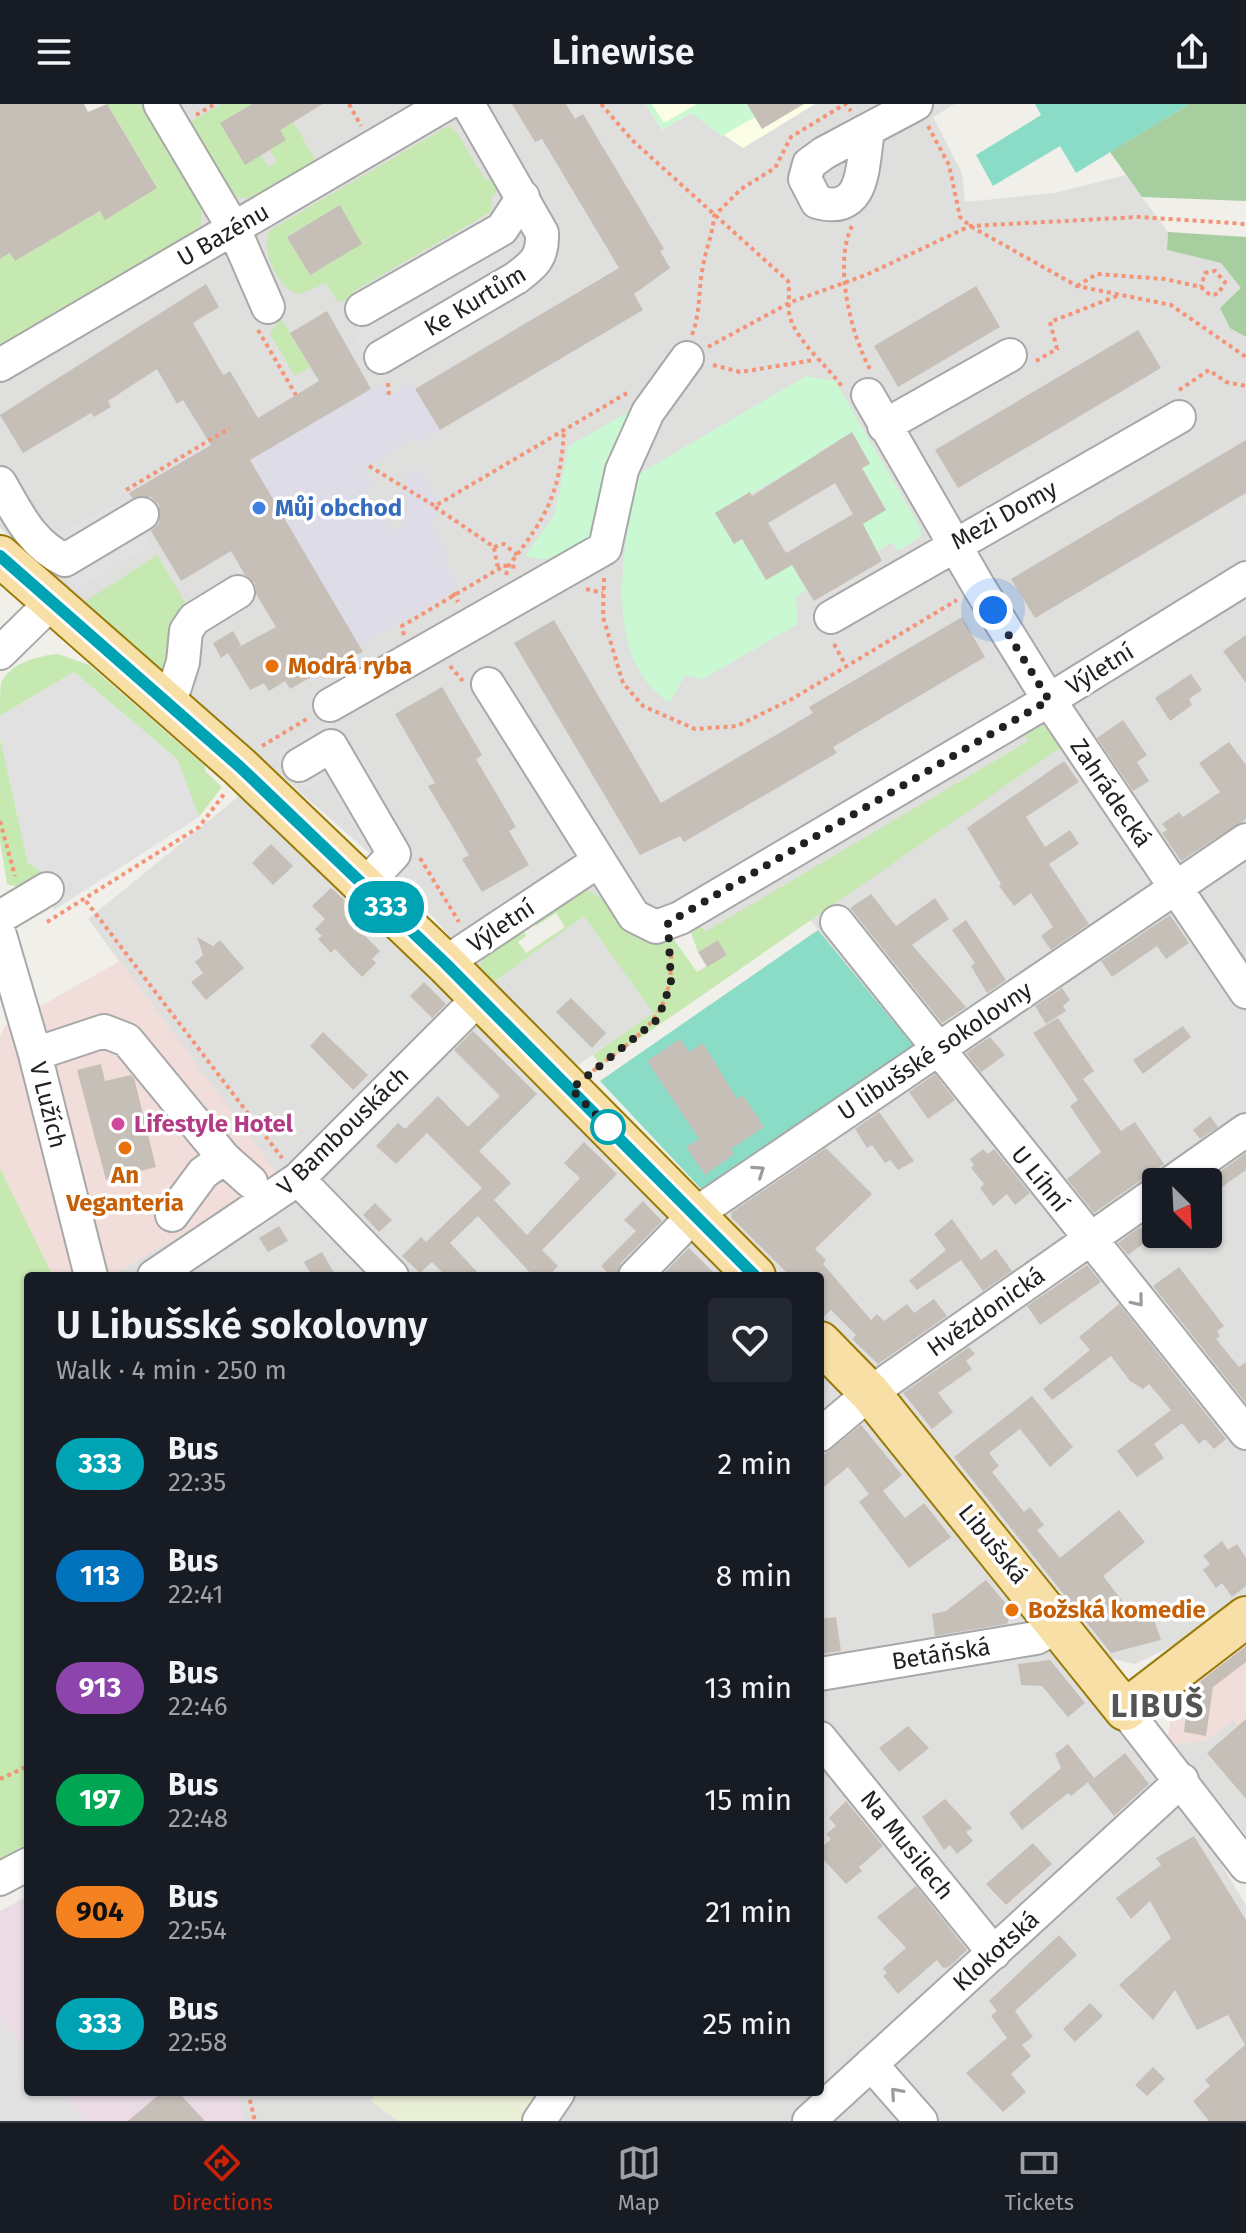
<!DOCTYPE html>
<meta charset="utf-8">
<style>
:root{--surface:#171b24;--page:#242831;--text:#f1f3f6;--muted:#9ea1a6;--line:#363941;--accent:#ca2109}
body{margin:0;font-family:"Fira Sans",sans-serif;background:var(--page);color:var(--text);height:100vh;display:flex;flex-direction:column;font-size:30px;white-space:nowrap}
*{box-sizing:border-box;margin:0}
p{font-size:26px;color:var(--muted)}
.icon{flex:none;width:44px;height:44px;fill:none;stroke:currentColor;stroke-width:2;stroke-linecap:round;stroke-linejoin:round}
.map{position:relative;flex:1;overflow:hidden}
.panel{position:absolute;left:24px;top:1168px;width:800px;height:824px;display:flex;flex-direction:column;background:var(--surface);border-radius:8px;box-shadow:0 2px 6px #0004}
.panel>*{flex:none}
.badge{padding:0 16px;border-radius:26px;font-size:28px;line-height:52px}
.needle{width:52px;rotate:156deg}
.tools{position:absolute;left:1142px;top:1064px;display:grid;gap:16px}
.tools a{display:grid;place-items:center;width:80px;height:80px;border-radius:8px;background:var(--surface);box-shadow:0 2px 6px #0004;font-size:40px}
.you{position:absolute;width:40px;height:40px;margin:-20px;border:6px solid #fff;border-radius:50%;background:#1a73e8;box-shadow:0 0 0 12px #1a73e833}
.map>.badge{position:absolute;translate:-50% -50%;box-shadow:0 0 0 4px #fff}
.round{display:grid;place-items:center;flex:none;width:84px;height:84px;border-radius:8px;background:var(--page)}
.head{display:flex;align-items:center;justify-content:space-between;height:136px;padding:0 32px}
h1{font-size:38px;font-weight:600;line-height:60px}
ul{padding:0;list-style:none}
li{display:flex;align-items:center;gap:24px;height:112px;padding:0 32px}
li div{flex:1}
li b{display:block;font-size:30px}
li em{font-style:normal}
li .badge{min-width:88px;font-weight:700;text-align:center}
header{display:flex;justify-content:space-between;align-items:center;height:104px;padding:0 32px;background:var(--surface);font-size:36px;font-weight:600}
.tab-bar{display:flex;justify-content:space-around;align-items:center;height:112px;border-top:2px solid var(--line);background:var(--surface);font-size:22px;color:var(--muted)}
.tab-bar a{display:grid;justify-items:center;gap:4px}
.tab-bar .active{color:var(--accent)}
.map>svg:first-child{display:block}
.residential{fill:#dfdfde;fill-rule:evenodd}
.commercial{fill:#f1ddd9}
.industrial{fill:#eadbe5}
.education{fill:#fbfee5}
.farmland{fill:#e9efd5}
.grass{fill:#c6e8b1;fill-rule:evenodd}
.forest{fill:#a7ce9f}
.park{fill:#c9f8d3}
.pitch{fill:#8bdcc7}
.parking{fill:#e1e1e1}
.plaza{fill:#dedde7}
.building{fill:#c6bfb8;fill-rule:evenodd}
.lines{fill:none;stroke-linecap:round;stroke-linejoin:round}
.minor-casing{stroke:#a8a8a8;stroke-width:36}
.major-casing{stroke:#987a07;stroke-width:44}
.path{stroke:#f49376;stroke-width:4;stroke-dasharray:4 4;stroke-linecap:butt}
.minor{stroke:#fff;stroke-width:32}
.major{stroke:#f8dfa6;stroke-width:40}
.oneway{stroke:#9b9b9b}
.line-casing{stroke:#fff;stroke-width:18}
.line{stroke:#00a3b4;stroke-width:12}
.walk{stroke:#212121;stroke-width:8;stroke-dasharray:0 14.4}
.shop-dot{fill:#3f7fe0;stroke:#fff;stroke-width:3}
.food-dot{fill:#e8710a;stroke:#fff;stroke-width:3}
.hotel-dot{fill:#d1479c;stroke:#fff;stroke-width:3}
.stop-dot{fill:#fff;stroke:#00a3b4;stroke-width:4}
.labels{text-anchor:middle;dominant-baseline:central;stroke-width:7;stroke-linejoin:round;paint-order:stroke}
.street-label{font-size:24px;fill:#212121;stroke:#fff}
.shop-label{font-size:24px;font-weight:bold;fill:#366cbe;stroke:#fff;text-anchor:start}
.food-label{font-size:24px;font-weight:bold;fill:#c56008;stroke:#fff;text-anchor:start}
.hotel-label{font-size:24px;font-weight:bold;fill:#b23c85;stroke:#fff;text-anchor:start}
.district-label{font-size:32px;font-weight:bold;letter-spacing:2px;fill:#545454;stroke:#fff}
</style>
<header><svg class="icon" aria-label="menu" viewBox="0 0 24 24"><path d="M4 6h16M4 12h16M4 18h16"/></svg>Linewise<svg class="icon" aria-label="share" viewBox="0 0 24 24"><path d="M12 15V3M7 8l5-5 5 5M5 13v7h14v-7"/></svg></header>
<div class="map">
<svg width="1246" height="2017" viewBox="0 0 1246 2017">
<rect width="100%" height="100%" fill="#f1efe9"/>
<path class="residential" d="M145,0H955L933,13L962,69L965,98L1054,89L1126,71L1168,128L1167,146L1221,159L1241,184L1230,224L1246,233V1491L1183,1537L1135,1560L1103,1553L877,1273L820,1212V1172H783L704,1088L916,945L810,816L1062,642L1021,625L1028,637L705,829L697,815L648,831L584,786L494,838L479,868L435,815L376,755L0,424V248L186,139ZM1156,1078H1208V1130H1156Z
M244,688L735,1172H112L278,1072L88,815Z
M584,811L653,909L578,961L491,880Z
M820,1261L849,1292L1086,1588L1181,1694L1246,1801V2017H245L236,1988H820Z
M1233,1615L1246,1629V1731L1174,1641L1206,1637Z"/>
<path class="commercial" d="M120,857L279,1072L112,1172H53L0,1064V934L4,923Z
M1246,1525V1629L1233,1615L1206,1637L1174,1641L1168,1632L1175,1590Z"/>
<path class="industrial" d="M28,1792V1988H236L245,2017H0V1807Z"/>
<path class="education" d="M646,0H815L743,44L691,9L662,26Z"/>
<path class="farmland" d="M377,1988H549L554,2017H398L371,1997Z"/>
<path class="grass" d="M107,0H145L201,94V119L195,130L0,248V155L10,149L15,157L100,107L105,115L157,84Z
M221,0H252L220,19L261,51L268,63L277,58L270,46L279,25L283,0L318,61C289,78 264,103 229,91L187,20Z
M448,22L456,27L485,76L497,70L504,82L492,92L491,108L353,188L358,197H337L326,179L300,190C278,188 260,144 270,126ZM341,102L361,140L310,171L287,132Z
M281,214L310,263L295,272L270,230Z
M157,451L190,507L168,564L161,568L83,499Z
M58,550L89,561L205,662V667L222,683L199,713L177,655L74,568L0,612C0,603 0,587 1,579C11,558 38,552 58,550Z
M1043,622L1063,642L601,961L593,951L653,909L584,812L491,880L479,868C483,846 498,836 516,824L525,829L526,832L518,838L526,849L565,823L556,809L536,822L534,815L568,790L585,785L672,833L697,868L727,850L718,836L698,848L690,826L697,815L705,828L1028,637L1021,624Z
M0,633L28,759L42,768C32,784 26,786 7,780L0,737Z
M0,1064L53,1172H28V1739L0,1755Z"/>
<path class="forest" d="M1189,0H1246V97L1142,93L1110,48Z
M1168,128L1246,133V233L1230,224L1220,204L1241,184L1221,159L1167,146Z"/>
<path class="park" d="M646,0H652L664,19L697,0H747L755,13L722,32L691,9L662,26Z
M806,272L835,277L920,423L921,432L898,447L892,438L876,448L867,432L869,430L860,421L886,405L876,388L867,393L854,369L870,359L852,329L818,348L819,352L715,409L734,440L751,430L756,459L766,476L775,471L774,468L792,461L807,486L796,493L798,520L703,575L685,571L670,599C598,552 625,442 637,371Z
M630,307L634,317L596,437C572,451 552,460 525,452L554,412L569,342Z"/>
<path class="pitch" d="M1035,0H1189L1076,69L1060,42L993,82L976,51L1041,11Z
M818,826L916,945L704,1088L600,977Z"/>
<path class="parking" d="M491,108L529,178L375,269L354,232L365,225L352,202L358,197L353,188Z
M124,394L151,441L75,487L47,436Z
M74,568L177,655L199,713L54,806L42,768L28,759L0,633V612Z
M330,615L420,765L408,773L377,731L363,737L326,674L307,686L271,650Z
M0,1914L28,1947V1988H63L87,2017H0Z"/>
<path class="plaza" d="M412,279L440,326L416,340L412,335L364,365L373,381L366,386L392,428L406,417L396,401L404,396L399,388L408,382L403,372L417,364L440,402L432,422L445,443L447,463L459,484L359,542L250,356L380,280L389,292Z"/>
<path class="building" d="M0,0H84L88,8L107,0L157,84L105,116L100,107L15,157L10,149L0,155Z
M252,0H323L280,26L286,36L245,61L220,19Z
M512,0H566L575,15L583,10L664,145L660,147L670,164L634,190L643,206L440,326L415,285L619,164L542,35L535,38Z
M747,0H804L762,25Z
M340,101L362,140L310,171L287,133Z
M206,180L219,203L193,219L223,271L230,267L258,314L319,277L290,229L327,207L371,285L250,356L363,548L334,560L290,585L285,577L269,587L264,579L250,586L228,549L221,554L213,539L233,527L241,541L237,544L276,523L256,490L255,479L245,471L231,447L181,477L151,427L159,419V401L151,393L132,394L129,389L211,341L183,296L177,300L157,265L108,297L111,303L94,313L91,309L23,349L0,311Z
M976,182L1000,223L898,283L874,242Z
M1138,226L1161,264L958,384L935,346Z
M852,328L870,360L862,364L886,406L863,420L882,457L814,497L792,461L766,476L742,435L734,440L715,409L750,388L752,392ZM835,379L853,410L786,449L768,419Z
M1246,336V389L1035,514L1011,475Z
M962,513L985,553L833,643L837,649L684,738L680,732L640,751L514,539L554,516L661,699L813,609L809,603Z
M1246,531V579L1223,547Z
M1191,570L1202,586L1189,595L1192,601L1170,617L1155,594Z
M442,583L482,651L476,655L516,723L509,727L529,761L482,788L462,755L469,751L428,682L435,679L395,610Z
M1123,616L1147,651L1137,658L1149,677L1133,687L1097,634Z
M1229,638L1246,661V715L1181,757L1162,729L1167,726L1162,720L1179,708L1183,713L1220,688L1199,659Z
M1064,657L1079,678L1026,713L1045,743L1070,726L1079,740L1049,760L1089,820L1051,846L1041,832L1053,823L1031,789L1014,802L999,782L1001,780L967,724Z
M271,740L293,762L273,781L252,759Z
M331,784L353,804L344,811L380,847L372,855L376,859L362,873L335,845L331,849L318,835L322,832L315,825L325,815L312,802Z
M871,790L896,822L935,794L949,815L912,841L966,903L942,919L850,804Z
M1170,811L1189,839L1166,855L1157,842L1112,873L1101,857Z
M966,816L1006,876L987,889L971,862L975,859L952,826Z
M197,833L213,842L220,836L244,864L206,896L191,878L203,869L195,858L203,851Z
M718,836L727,851L707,863L698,848Z
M424,878L446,900L432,914L410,892Z
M1062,884L1070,896L1063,902L1066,907L1046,920L1035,902Z
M571,894L606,929L592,944L556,908Z
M1058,914L1094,967L1083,975L1121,1027L1135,1018L1164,1060L1094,1109L1067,1075L1101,1048L1070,1002L1078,996L1033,929Z
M1183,922L1191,933L1143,970L1133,956Z
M473,927L537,990L479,1047L511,1079L494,1096L527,1131L580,1074L564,1059L584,1038L617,1070L542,1146L558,1162L549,1172H533L478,1112L450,1139L481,1172H446L432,1158L420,1169L402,1152L421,1133L426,1138L482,1084L427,1029L396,1060L376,1042L398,1019L405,1025L438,992L468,1023L500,992L454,946Z
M323,928L368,971L353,986L310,942Z
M990,933L1005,951L981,968L966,949Z
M680,935L689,948L703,939L737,995L743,991L764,1023L731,1045L734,1050L705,1071L686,1043L699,1035L647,957Z
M101,960L105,977L131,971L134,974L156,1063L106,1076L77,966Z
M935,970L955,996L928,1015L909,988Z
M879,1008L914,1057L898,1066L890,1056L885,1059L872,1041L867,1044L855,1025Z
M1210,1012L1218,1023L1200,1035L1193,1026Z
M826,1044L872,1090L815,1145L826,1156L823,1160L871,1216L877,1210L884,1217L907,1200L914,1209L934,1195L947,1212L878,1260L852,1235L856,1231L831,1206L820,1216V1172H790L731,1113L732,1108Z
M983,1045L988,1050L994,1045L1030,1089L1015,1101L1007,1090L993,1102L980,1084L984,1080L971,1064L974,1061L970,1055Z
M1246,1049V1066L1219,1085L1211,1074Z
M643,1097L662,1117L621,1159L617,1172H611L601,1162L636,1127L624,1116Z
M375,1099L392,1116L379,1128L363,1111Z
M952,1115L981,1156L996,1145L1012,1167L983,1187L961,1156L917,1186L909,1177L946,1146L934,1130Z
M279,1122L288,1137L268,1148L259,1134Z
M1140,1123L1150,1135L1128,1151L1118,1139Z
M689,1144L717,1172H661Z
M322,1148L336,1172H312L304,1158Z
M1087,1161L1101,1178L1040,1221L1027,1202Z
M1179,1163L1224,1222L1217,1227L1220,1232L1216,1235L1239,1263L1246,1258V1299L1153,1182Z
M1119,1200L1226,1335L1214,1345L1205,1335L1199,1340L1182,1319L1154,1340L1164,1354L1137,1373L1117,1347L1171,1306L1149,1280L1143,1285L1130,1277L1111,1252L1052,1296L1043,1285L1090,1246L1079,1233Z
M969,1243L975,1250L966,1257L972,1265L938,1289L953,1308L932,1325L903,1289Z
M1032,1292L1073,1343L1050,1363L1020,1325L989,1349L999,1362L992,1368L1024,1408L1030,1403L1044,1421L1037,1426L1060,1454L1119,1406L1145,1438L1103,1472L1134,1512L1151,1507L1161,1536L1111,1549L954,1353Z
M861,1321L902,1371L883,1387L905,1414L924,1399L951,1433L909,1464L859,1398L869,1390L848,1363L820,1386V1354Z
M1222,1437L1228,1446L1237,1440L1246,1454V1482L1232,1493L1222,1479L1216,1484L1203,1466L1210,1460L1203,1452Z
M986,1476L1012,1507L1007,1520L935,1532L932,1510L946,1507Z
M836,1513L841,1547L820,1550V1515Z
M1246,1542V1558L1213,1583L1206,1632L1184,1628L1188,1591L1194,1582Z
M1050,1556L1085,1599L1068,1613L1042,1582L1021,1581L1018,1560Z
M1246,1615V1695L1207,1649Z
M908,1622L929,1644L899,1668L879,1644Z
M1068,1640L1094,1674L1125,1649L1149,1680L1114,1712L1088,1679L1092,1675L1071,1692L1068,1689L1022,1726L1009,1709L1061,1664L1055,1650Z
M945,1695L972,1724L966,1728L973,1737L957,1750L950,1741L944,1746L922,1713Z
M846,1697L883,1742L859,1763L862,1767L846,1780L820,1752V1745L831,1735L826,1730L836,1722L829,1714Z
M1194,1732L1246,1816V2017H1209L1193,1997L1210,1982L1205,1976L1245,1941L1228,1911L1197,1926L1175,1886L1153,1916L1119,1881L1171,1834L1150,1797L1131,1815L1116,1794L1161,1761L1156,1754Z
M1033,1739L1052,1760L1006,1801L986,1780Z
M916,1782L967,1846L949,1863L943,1864L937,1856L898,1890L883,1872L887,1869L883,1864L906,1844L877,1813Z
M1059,1831L1077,1851L1015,1907L1033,1933L1022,1941L1031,1952L1011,1970L1026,1988L1003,2008L966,1969L1007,1934L991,1912L997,1907L989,1897Z
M1090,1899L1103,1912L1075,1938L1063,1925Z
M1153,1963L1165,1975L1147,1992L1135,1981Z
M162,1988H178L205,2017H128Z"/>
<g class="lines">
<g class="minor-casing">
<path id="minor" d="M160,0L234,125L268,203
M868,27C862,61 866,112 817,98L805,75L809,60L824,49L916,0
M362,205L502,125L523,93
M381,253L516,174C535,160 543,153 542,129L468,0
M0,261L446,0
M868,291L979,483L1049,596L1246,888
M884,322L1010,251
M0,379C18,410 31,440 65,456L142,410
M831,513L1179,313
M0,549L51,499
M488,580L634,812L656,823L680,814L1049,596L1246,474
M165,598L175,583L183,558L186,527L194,515L238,488
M330,601L605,444L622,366L648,308L687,254
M299,661L331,642L394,750L364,782
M0,813L47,785
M837,818L1246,1329
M0,831L35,950L91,1172
M445,859L597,758
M35,950L104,927L127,936L224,1054L251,1078
M298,1075L392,1172
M1172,1078L1246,1026
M172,1111L203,1069L224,1054
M154,1172L298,1075L480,893
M635,1172L694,1111L1246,736
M820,1331L870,1289L1156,1089
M820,1570L1036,1534L1059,1522
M1125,1606L1246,1762
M820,1634L994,1849
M0,1775L28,1760
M871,1960L921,2017
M539,2017L558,1989
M809,2017L1182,1676"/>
</g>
<g class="major-casing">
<path id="major" d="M0,452L240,663L445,859L755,1172
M820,1238L870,1289L1125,1606L1246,1513"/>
</g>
<path class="path" d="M349,0L361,22
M601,0L632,36L788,177C790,188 788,198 789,208C792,234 830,264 843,284
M196,11L215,0
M928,22L949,61L960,113L970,122L1077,182L1171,201L1246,253
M852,122C833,161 851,231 871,267
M1077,182L1097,170L1165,175L1201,183L1210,191L1218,190L1225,178L1215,167L1205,169L1201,183
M258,226L296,291
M692,231C701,207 698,186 703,162C706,144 713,130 714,112L741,85L775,64L791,33L845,0L851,7
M708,243L791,198L866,171L970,122L1139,113L1246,120
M1036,257L1057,245L1050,218L1117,192
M713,261L740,268L814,256
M388,279L389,292
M1179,286L1209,266L1226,278L1246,282
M369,362L435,402L627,289
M126,386L230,324
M435,403L494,443L497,461L517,463
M494,443L504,440L517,451
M506,471L509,461C547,413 561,387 564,325
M604,474L603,513L623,579L643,602L695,625L737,622L792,595L957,496
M586,485L603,489
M453,489L458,498
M404,531L402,522L502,463
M834,540L846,562
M450,562L463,577
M262,642L310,613
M0,717L15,772
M420,754L459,818
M86,797L282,1054
M47,818L199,723L225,689
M593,967C643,927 674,915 671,845
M0,1675L28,1662
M248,1988L255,2017"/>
<use href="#minor" class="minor"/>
<use href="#major" class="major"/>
</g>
<defs><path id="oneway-chevron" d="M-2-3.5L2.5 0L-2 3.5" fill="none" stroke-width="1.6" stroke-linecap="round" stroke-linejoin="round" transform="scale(2)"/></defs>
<g class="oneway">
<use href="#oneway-chevron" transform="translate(759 1067) rotate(-34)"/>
<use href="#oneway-chevron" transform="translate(1138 1197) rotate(51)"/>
<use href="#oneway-chevron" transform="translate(896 1989) rotate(-131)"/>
</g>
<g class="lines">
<g class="line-casing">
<path id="line" d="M0,452L240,663L445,859L755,1172"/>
</g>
<use href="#line" class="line"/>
<path class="walk" d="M608,1023L612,1027L571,985L658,915L671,879L668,819L1049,596L993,506"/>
</g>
<circle class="shop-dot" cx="259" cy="404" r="8"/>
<g class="food-dot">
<circle cx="272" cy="562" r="8"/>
<circle cx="125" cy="1044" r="8"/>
<circle cx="1012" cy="1506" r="8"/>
</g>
<circle class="hotel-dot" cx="118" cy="1020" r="8"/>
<circle class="stop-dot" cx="608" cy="1023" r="16"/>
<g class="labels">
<g class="street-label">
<text transform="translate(223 131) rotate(-30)">U Bazénu</text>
<text transform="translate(475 197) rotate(-31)">Ke Kurtům</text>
<text transform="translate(1004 411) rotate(-29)">Mezi Domy</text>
<text transform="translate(1100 565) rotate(-32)">Výletní</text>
<text transform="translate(1111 689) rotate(56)">Zahrádecká</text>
<text transform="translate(501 822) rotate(-34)">Výletní</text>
<text transform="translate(935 947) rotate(-34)">U libušské sokolovny</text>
<text transform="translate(48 1001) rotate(76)">V Lužích</text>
<text transform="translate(343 1027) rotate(-44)">V Bambouskách</text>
<text transform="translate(1040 1075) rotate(51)">U Líhní</text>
<text transform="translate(986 1208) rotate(-35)">Hvězdonická</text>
<text transform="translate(993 1440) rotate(51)">Libušská</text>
<text transform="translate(941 1550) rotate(-9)">Betáňská</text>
<text transform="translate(907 1741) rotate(51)">Na Musilech</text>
<text transform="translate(996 1847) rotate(-42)">Klokotská</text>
</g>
<g class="shop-label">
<text x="275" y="404">Můj obchod</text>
</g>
<g class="food-label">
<text x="288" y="562">Modrá ryba</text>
<text x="125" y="1071" text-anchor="middle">An<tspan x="125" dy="28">Veganteria</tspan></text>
<text x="1028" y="1506">Božská komedie</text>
</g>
<g class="hotel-label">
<text x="134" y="1020">Lifestyle Hotel</text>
</g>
<g class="district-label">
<text x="1158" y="1602">LIBUŠ</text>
</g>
</g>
</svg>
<div class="tools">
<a><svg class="needle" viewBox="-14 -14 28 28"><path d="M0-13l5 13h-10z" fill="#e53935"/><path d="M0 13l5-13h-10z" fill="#9ea1a6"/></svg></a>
</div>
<div class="you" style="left:993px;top:506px"></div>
<b class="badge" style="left:386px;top:803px;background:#00a3b4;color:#fff">333</b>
<section class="panel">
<div class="head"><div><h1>U Libušské sokolovny</h1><p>Walk · 4 min · 250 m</p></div><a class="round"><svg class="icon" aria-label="heart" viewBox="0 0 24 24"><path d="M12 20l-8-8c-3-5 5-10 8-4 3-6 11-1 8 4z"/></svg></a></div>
<ul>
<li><span class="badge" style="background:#00a3b4;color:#fff">333</span><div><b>Bus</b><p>22:35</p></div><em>2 min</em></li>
<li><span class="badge" style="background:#0072bc;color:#fff">113</span><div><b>Bus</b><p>22:41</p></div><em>8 min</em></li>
<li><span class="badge" style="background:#8e44ad;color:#fff">913</span><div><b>Bus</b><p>22:46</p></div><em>13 min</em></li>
<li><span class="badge" style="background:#00a651;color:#fff">197</span><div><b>Bus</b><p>22:48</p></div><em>15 min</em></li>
<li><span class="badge" style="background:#f58220;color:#111">904</span><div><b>Bus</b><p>22:54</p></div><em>21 min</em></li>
<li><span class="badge" style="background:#00a3b4;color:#fff">333</span><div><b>Bus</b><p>22:58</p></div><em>25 min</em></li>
</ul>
</section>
</div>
<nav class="tab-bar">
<a class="active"><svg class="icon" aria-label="directions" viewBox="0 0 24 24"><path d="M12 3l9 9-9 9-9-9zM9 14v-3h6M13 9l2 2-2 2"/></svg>Directions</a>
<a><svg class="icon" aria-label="map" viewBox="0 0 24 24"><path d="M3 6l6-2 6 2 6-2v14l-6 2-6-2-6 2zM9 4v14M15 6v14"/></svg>Map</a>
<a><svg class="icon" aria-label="tickets" viewBox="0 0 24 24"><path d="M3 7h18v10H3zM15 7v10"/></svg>Tickets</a>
</nav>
